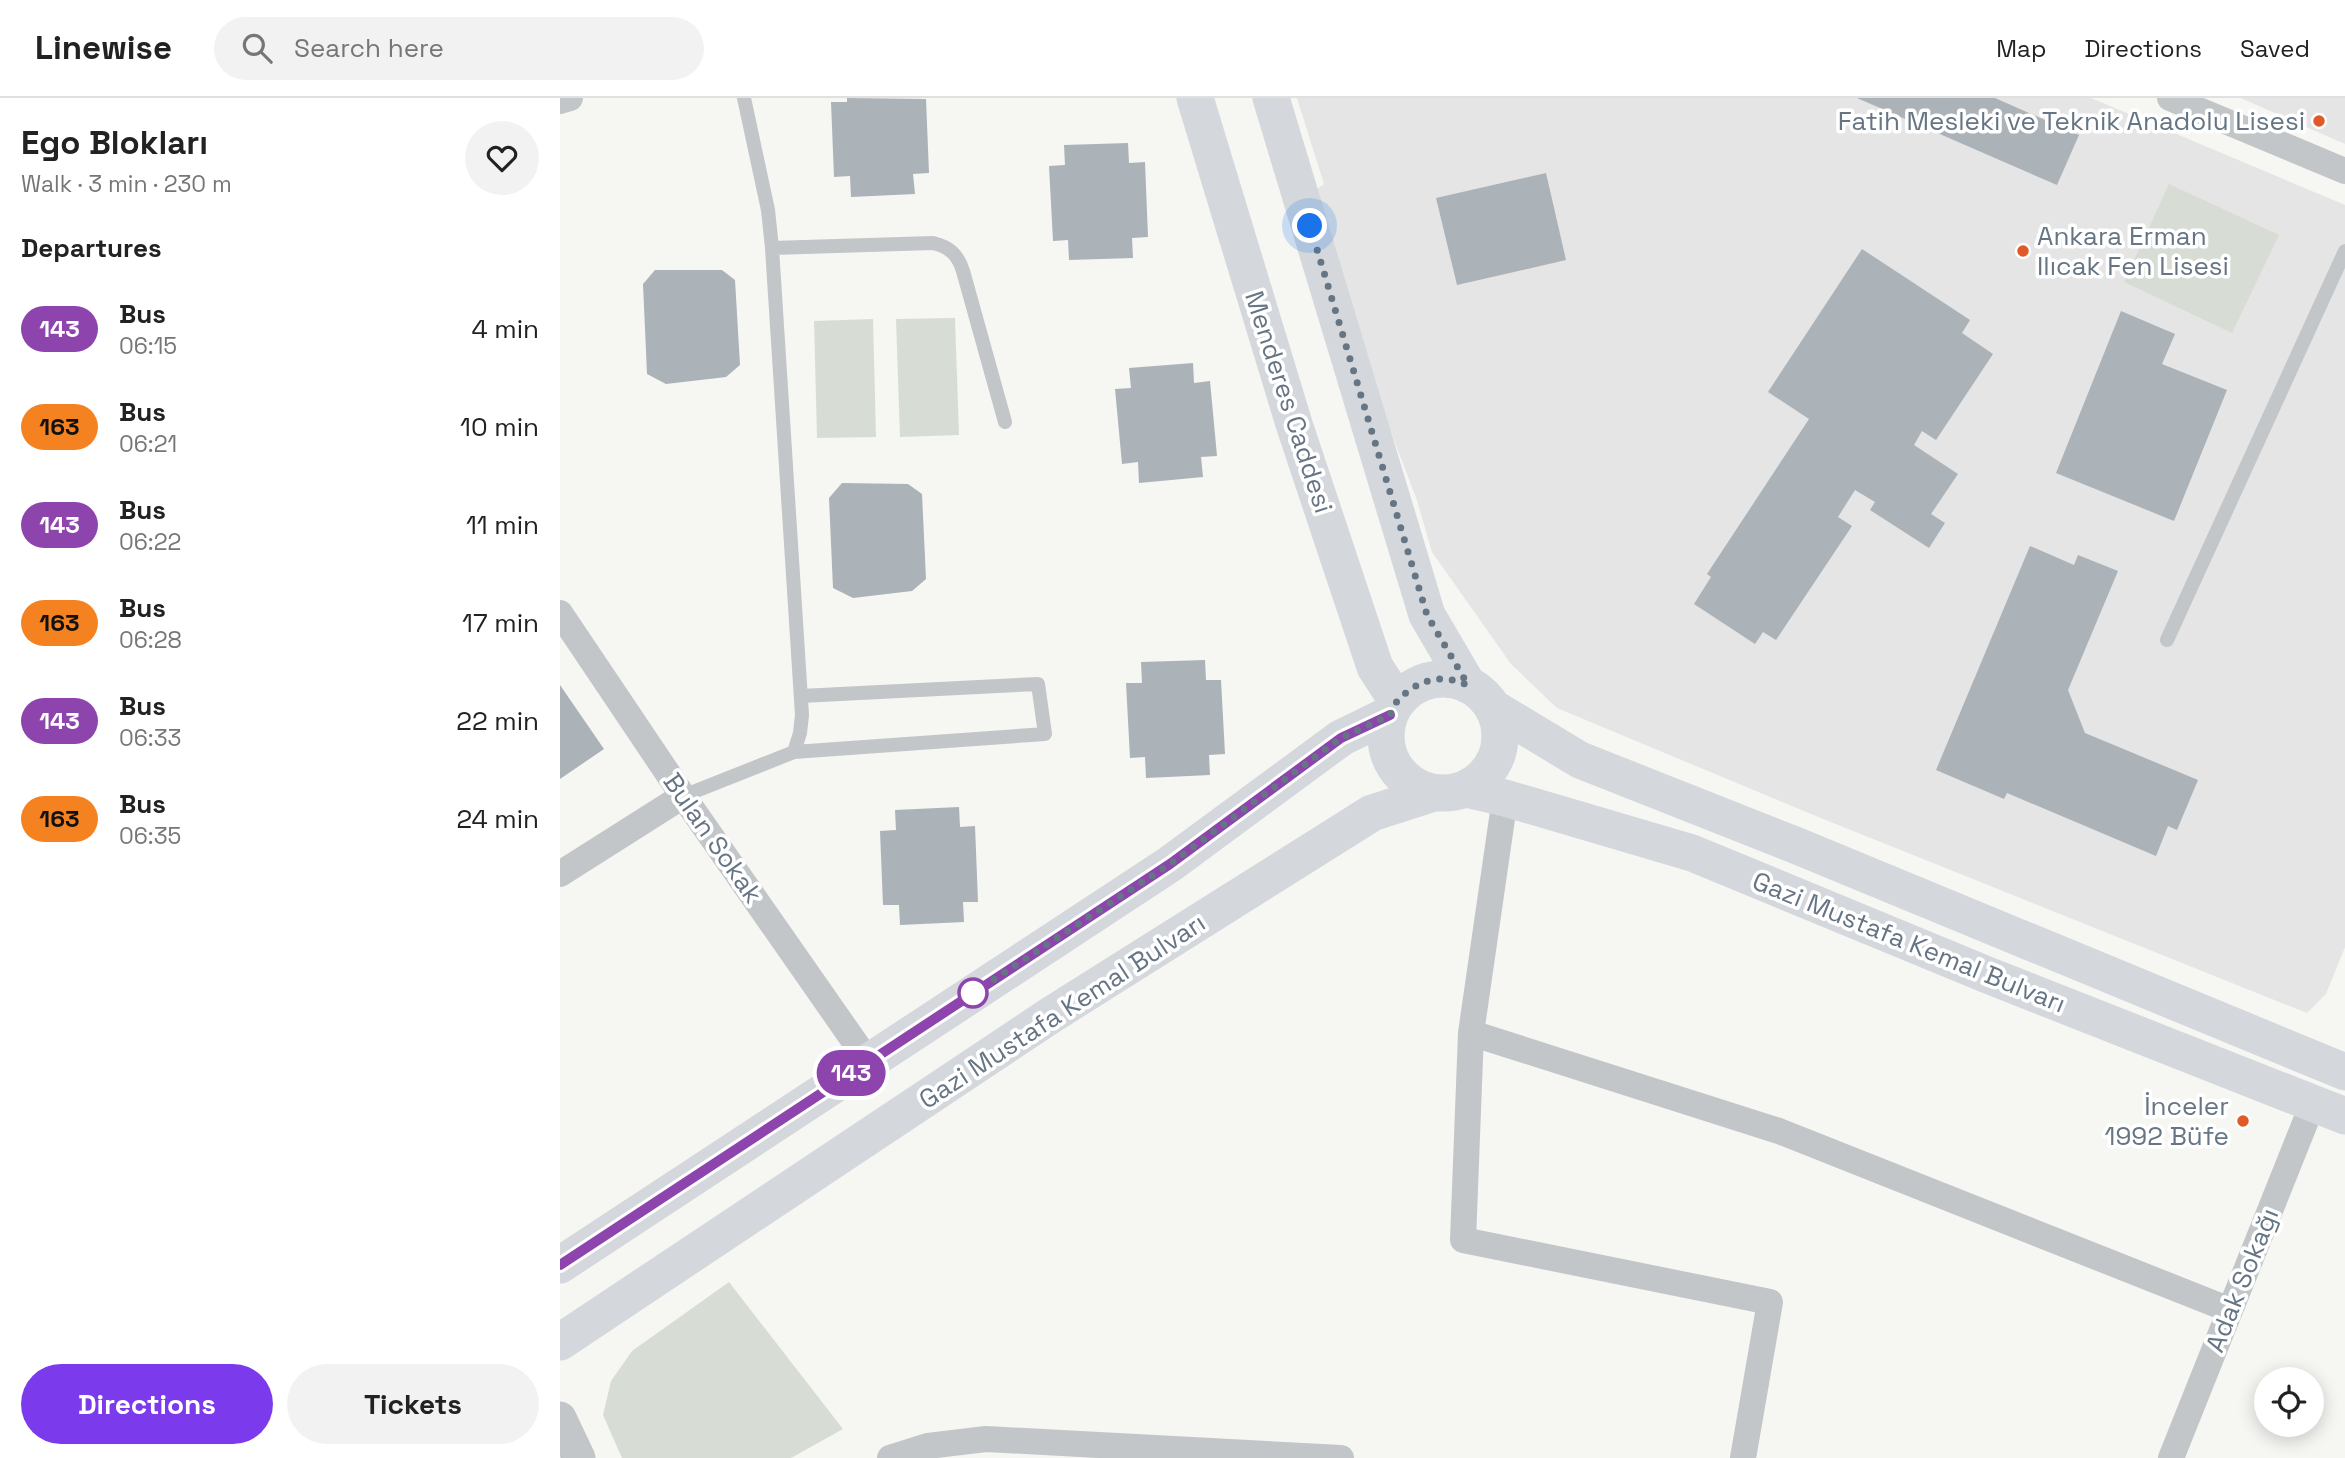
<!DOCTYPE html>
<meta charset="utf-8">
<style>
:root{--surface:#fff;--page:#f2f2f2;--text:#222;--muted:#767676;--line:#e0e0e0;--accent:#7c3aed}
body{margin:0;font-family:"Space Grotesk",sans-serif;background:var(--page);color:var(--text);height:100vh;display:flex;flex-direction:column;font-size:26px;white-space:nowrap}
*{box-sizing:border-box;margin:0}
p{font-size:23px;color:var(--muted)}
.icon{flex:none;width:38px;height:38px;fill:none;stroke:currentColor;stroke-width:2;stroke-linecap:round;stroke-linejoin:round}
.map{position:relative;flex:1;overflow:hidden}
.panel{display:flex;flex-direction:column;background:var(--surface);width:560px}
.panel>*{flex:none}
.badge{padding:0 14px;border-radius:23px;font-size:24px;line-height:46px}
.tools{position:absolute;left:1694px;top:1269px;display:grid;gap:14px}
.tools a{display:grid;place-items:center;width:70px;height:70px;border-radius:50%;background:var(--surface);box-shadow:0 4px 18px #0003;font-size:35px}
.you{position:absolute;width:35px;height:35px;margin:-18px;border:5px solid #fff;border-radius:50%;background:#1a73e8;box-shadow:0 0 0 10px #1a73e833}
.map>.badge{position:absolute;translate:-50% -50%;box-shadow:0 0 0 4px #fff}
h2{padding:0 21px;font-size:26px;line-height:63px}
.round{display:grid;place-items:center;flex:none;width:74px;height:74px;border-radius:37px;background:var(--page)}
.head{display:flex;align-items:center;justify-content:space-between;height:119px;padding:0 21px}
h1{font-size:33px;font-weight:700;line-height:52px}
.primary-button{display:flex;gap:14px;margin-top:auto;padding:14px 21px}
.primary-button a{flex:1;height:80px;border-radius:42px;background:var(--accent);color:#fff;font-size:28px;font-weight:700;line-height:80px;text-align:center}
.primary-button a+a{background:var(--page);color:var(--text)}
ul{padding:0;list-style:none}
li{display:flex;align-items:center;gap:21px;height:98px;padding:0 21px}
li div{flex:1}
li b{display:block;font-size:26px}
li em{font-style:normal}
li .badge{min-width:77px;font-weight:700;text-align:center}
header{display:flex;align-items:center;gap:42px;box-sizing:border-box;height:98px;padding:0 35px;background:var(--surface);border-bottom:2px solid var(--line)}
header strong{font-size:33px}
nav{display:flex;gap:38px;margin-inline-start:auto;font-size:24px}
.search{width:490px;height:63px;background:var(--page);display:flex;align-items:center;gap:18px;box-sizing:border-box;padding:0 24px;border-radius:38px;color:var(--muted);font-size:26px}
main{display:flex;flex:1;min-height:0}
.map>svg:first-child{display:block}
.built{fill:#e4e5e4}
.green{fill:#d7ddd4}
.building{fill:#abb2b8}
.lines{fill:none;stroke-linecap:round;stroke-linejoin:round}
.service{stroke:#c2c6c9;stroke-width:14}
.minor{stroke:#c2c6c9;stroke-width:26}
.tertiary{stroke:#c2c6c9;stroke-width:33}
.secondary{stroke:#d4d8dc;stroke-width:37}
.line-casing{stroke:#fff;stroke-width:16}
.line{stroke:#8e44ad;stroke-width:10}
.walk{stroke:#667584;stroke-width:7;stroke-dasharray:0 12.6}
.poi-dot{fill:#e05a29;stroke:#fff;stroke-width:2.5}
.stop-dot{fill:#fff;stroke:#8e44ad;stroke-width:3.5}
.labels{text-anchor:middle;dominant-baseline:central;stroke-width:7;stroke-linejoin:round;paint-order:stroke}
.poi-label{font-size:26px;fill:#667584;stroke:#fff;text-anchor:end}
.street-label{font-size:26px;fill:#667584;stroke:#fff}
</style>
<header>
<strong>Linewise</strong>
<div class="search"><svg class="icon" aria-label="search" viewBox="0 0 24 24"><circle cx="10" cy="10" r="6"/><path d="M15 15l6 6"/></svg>Search here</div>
<nav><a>Map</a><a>Directions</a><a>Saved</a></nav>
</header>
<main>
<section class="panel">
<div class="head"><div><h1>Ego Blokları</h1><p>Walk · 3 min · 230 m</p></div><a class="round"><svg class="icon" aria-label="heart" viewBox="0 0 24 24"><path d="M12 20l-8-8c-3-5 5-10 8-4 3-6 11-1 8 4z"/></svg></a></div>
<h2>Departures</h2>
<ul>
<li><span class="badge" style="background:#8e44ad;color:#fff">143</span><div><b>Bus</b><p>06:15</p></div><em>4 min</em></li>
<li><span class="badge" style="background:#f58220;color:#111">163</span><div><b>Bus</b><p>06:21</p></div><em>10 min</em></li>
<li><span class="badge" style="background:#8e44ad;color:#fff">143</span><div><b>Bus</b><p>06:22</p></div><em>11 min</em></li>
<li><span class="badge" style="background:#f58220;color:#111">163</span><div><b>Bus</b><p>06:28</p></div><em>17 min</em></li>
<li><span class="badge" style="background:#8e44ad;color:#fff">143</span><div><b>Bus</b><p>06:33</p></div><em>22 min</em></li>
<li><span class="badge" style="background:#f58220;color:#111">163</span><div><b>Bus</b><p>06:35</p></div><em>24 min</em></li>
</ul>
<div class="primary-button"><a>Directions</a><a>Tickets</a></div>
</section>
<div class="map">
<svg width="1785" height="1360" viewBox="0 0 1785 1360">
<rect width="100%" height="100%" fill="#f6f6f3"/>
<path class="built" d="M737,0H1531L1785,107V849L1766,896L1747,915L1251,716L997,610L951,566L872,454L857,402L742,102L764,86Z
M1681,0H1785V46Z"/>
<path class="green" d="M1609,86L1719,137L1672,235L1564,184Z
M395,220L399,337L340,339L336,221Z
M313,221L316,339L257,340L254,223Z
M169,1184L283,1331L231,1360H62L43,1317L51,1283L72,1253Z"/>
<path class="building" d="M287,0L366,1L369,75L353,76L355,96L291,99L290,78L274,79L271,4H287Z
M1297,0H1435L1519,37L1497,87Z
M568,45L569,65L585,64L588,139L572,140L573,160L509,162L508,142L493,143L489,68L505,67L504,47Z
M986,75L1006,162L897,187L876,100Z
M1302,151L1410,222L1402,235L1433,256L1376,342L1362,333L1354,347L1398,376L1371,416L1385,425L1369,450L1310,412L1315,404L1295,392L1278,419L1292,428L1216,542L1203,534L1195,546L1134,506L1151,479L1147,476L1249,321L1208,294Z
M95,172H162L175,182L180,267L166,279L106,286L87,276L83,186Z
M1561,213L1615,236L1602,266L1667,292L1614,423L1496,375Z
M633,265L634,285L650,283L657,358L641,359L643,379L579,385L578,364L562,366L555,291L571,290L569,270Z
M282,385L348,386L362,396L366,481L352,493L293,500L273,490L269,400Z
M1470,448L1514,467L1518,457L1558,473L1508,592L1525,635L1638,682L1617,732L1608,728L1596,758L1447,695L1444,701L1376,672Z
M645,562L646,582H661L665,656L649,657L650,677L586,680L585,659L570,660L566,585H582L581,564Z
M0,587L44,651L0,681Z
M399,709L400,729L415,728L418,804H403L404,824L340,827L339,807H323L320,733L336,732L335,712Z"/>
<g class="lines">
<path class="service" d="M184,0L208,112L212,150L242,617L240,635L234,654
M212,150L373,145C390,149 398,157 403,173L445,324
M1607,542L1785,153
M123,698L234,654L485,636L478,586L241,598"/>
<path class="minor" d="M1610,0L1785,73
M0,3L10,0
M0,515L123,698L308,963
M945,700L911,935L1219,1033L1670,1212
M0,776L123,698
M911,935L903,1142L1210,1204L1183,1360
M330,1360L368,1348L426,1341L781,1360
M1611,1360L1753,1005"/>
<path class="tertiary" d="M0,1320L19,1360"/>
<path class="secondary" d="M635,0L734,326L815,569L837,603
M711,0L867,517L908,587
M826 638a57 57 0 1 1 114 0a57 57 0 1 1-114 0Z
M932,609L1020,662L1235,747L1785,974
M906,691L945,700L1132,755L1425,876L1785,1018
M0,1167L610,766L781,640L830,616
M0,1244L491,917L812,715L874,695"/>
</g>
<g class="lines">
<g class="line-casing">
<path id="line" d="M0,1167L610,766L781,640L830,617"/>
</g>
<use href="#line" class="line"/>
<path class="walk" d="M413,895L610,766L781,640L830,617L837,603L849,592L863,584L878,581L894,582L908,587L867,517L750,128"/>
</g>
<g class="poi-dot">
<circle cx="1759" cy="23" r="7"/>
<circle cx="1463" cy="153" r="7"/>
<circle cx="1683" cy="1023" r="7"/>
</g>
<circle class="stop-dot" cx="413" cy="895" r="14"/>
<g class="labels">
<g class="poi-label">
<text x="1745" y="23">Fatih Mesleki ve Teknik Anadolu Lisesi</text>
<text x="1477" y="138" text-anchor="start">Ankara Erman<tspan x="1477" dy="30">Ilıcak Fen Lisesi</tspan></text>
<text x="1669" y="1008">İnceler<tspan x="1669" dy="30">1992 Büfe</tspan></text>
</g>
<g class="street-label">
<text transform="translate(729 304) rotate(72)">Menderes Caddesi</text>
<text transform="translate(153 740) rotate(55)">Bulan Sokak</text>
<text transform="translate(1349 844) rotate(22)">Gazi Mustafa Kemal Bulvarı</text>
<text transform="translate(502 913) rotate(-33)">Gazi Mustafa Kemal Bulvarı</text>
<text transform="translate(1682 1182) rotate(-68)">Adak Sokağı</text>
</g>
</g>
</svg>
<div class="tools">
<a><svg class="icon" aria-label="locate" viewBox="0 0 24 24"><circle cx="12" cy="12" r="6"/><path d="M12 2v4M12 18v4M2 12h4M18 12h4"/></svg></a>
</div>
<div class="you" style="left:750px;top:128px"></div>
<b class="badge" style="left:291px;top:975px;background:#8e44ad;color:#fff">143</b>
</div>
</main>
